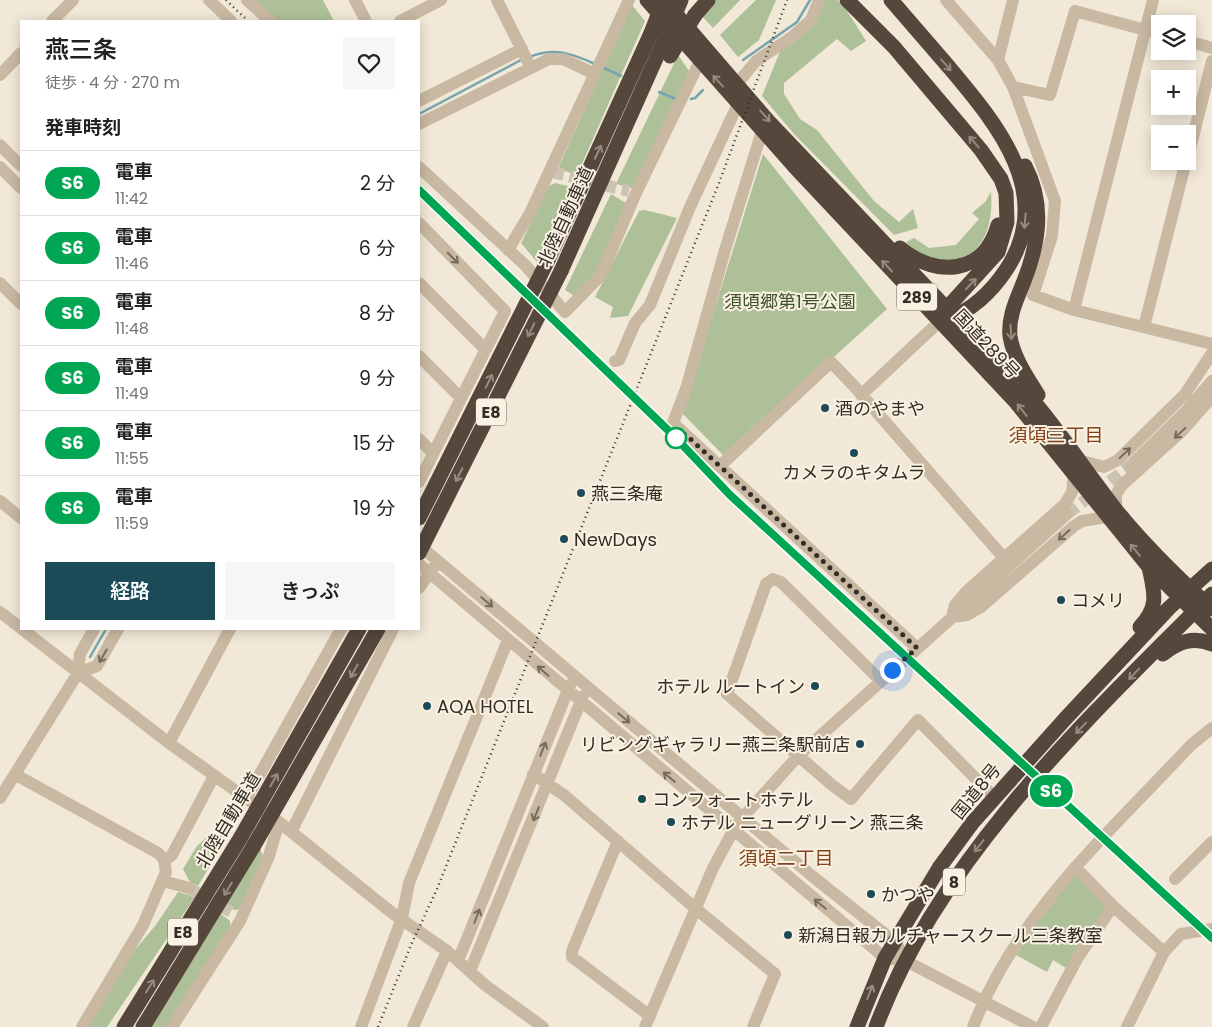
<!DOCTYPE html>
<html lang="ja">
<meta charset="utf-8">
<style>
:root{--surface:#fff;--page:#f6f6f6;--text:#222;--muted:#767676;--line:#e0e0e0;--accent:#1b4b56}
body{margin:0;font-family:Poppins,"Noto Sans JP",sans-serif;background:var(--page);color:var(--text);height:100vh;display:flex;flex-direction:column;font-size:19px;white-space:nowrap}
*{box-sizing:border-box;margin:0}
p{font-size:16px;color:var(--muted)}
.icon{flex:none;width:28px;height:28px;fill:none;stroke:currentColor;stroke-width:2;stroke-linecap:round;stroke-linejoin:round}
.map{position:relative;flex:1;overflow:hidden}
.details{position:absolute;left:20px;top:20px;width:400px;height:610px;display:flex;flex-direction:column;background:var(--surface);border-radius:0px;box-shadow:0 2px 12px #0003}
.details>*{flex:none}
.badge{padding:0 10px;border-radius:16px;font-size:18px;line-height:32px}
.controls{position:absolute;left:1151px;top:15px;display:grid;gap:10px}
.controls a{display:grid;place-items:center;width:45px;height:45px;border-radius:0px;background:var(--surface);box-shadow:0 2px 12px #0003;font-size:25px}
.you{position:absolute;width:25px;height:25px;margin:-12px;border:4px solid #fff;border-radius:50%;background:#1a73e8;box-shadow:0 0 0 8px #1a73e833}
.map>.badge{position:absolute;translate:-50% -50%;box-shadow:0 0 0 2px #fff}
h2{padding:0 25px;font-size:19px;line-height:45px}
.round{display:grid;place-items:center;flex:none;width:52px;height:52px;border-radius:0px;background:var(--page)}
.overview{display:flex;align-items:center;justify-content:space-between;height:85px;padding:0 25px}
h1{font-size:24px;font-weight:600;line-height:38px}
.primary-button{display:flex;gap:10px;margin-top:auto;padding:10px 25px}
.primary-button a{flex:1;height:58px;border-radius:0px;background:var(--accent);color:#fff;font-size:20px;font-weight:600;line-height:58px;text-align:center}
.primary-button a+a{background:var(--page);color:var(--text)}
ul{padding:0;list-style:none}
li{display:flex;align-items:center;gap:15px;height:65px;padding:0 25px;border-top:1px solid var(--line)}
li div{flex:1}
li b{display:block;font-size:19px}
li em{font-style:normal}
li .badge{min-width:55px;font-weight:700;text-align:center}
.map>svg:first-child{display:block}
.green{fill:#aec097}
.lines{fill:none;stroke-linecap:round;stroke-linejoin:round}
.stream{stroke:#76a5ae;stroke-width:2.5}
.minor-tunnel{stroke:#cbc2b3;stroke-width:12;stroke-dasharray:12 6;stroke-linecap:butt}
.minor{stroke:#c9b9a3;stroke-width:12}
.highway{stroke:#55473c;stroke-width:15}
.rail{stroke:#342c25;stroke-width:2.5;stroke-dasharray:1 4;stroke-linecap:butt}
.highway-bridge{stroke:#55473c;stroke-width:15}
.oneway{stroke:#978b7f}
.oneway2{stroke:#776b5e}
.line-casing{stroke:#fff;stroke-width:11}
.line{stroke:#00a651;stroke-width:8}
.walk{stroke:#342c25;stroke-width:5;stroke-dasharray:0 9}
.poi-dot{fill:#1b4b56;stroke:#f9f2e3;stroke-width:2}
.stop-dot{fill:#fff;stroke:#00a651;stroke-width:2.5}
.labels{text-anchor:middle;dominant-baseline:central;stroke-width:4;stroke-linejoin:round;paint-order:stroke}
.shield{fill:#f9f2e3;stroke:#6f675e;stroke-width:1}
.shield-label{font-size:16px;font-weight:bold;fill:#342c25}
.street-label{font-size:18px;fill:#342c25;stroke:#f9f2e3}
.park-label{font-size:18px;fill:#3e5329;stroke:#f9f2e3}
.poi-label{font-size:18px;fill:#342c25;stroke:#f9f2e3;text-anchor:start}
.neighbourhood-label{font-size:19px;fill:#84421d;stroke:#f9f2e3}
</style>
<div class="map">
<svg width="1212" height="1027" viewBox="0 0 1212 1027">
<rect width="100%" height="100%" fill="#f1e8d7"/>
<path class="green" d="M250,0H323L334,21H271Z
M715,0H740L713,28L702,16Z
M756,0H776L759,40L738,57L720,35Z
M825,0H837L844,6L866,41L851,51L837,39L784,83V94L800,119L817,130L874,201L899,222L913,209L918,228L894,235L794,134L762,96L781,49Z
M632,5L645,21L577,175L559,169V166Z
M678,55L689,71L635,189L616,184Z
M763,154L887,309L724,456L682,413Z
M555,183L572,187L537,262L521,243L549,186Z
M991,192C994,228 981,265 939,260C926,259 914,252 906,242L914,238L929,248L956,245L979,219L972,213L985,202Z
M611,194L626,203L598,274L579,299L565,290Z
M645,210L677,218L628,316L610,318L613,307L595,297L639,211Z
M228,835L198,886L190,882L183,869L197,846L208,836Z
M260,849L264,858L242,909L234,910L225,902Z
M1075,874L1107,907L1066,968L1053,960L1047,972L1016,955L1038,920Z
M178,892L195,897L107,1027H87L124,963L155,926Z
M221,914L230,921V927L166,1027H151Z"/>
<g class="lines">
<path class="stream" d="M529,57C554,47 571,53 595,64
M743,60L797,22L810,0
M602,67L621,76
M659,92L676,99
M691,99L695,98L703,90
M419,114L521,60
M90,657L106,629"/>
<path class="minor-tunnel" d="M552,172L629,191
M1067,514L1130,466
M189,888L233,913"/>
<path class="minor" d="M209,0L231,21
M247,0L270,21
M355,0L366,21
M497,0L530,66
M946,0L998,60L1013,87L1055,201L1052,236L1033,295L1074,310L1212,344
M52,21L73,0
M400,21L441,0
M1188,41L1212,48
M998,60L1013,0
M0,75L21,53
M737,84L756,61L792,37L811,20L819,0
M1013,87L1050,95L1075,11L1160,34
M419,101L522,49
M419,124L549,59H563L595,74
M762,131L725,250L686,389L673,423L917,648
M0,145L21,166
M1188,157L1212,61
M0,167L21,188
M419,167L526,266L565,312L601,275L636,193L700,61
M419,223L505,311L419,482
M508,250L530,213L629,0
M0,283L21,304
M419,283L485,349
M1074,310L1153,0
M1144,327L1186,161
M419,356L461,398
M615,361L619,360L635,323L650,305L690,207L738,104
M861,395L940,321
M419,439L433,453
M1082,461L1104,467L1118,460L1185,394L1212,353
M721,465L831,362L854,386L1003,557
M1130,466L1187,410L1212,381
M1074,472L1072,492L1065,504L967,591L955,605L952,617L967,615L981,607L1074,526L1082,521L1107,517
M0,501L21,518
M1116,510V495L1121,486L1182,431L1212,397
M419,545L812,876L895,942L906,961
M419,564L885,958L906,961L1033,1027
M419,588L434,567
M0,612L169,743L279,822L391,912L447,951L485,985L543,1027
M78,673L97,666L118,629
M880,680L781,582L773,579L766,584L727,694L832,785L851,799L918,720L994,797
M169,743L230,629
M533,774L564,795L695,908L775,974L753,1027
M16,775L158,853L164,859L166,872L143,925L82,1027
M0,798L78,673L80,654L94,629
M246,799L341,629
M291,832L393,629
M618,841L572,951V957L650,1016
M164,861L172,855L214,776
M1075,867L1113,906L1164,952
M1175,879L1212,842
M163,881L189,888
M458,961L570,685
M470,971L583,696
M172,1027L240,921L269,856L279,822
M361,1027L402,918L409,883L508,640
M413,1027L447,951
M645,1027L713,868L733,831L743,817L799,755L1067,514
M973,1027C1016,914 1110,832 1191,745L1212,728
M1041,1027L1077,959L1113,906
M1127,1027L1164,952L1181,934L1212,929"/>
<path class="highway" d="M647,0L795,167L1015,401L1149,567L1212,629
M847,0L894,47L981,150L1001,179L1006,193L1007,222L998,252L947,308L943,315
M891,0C910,22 929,44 948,66C996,123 1057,194 1006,270C992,291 971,312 946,319
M668,5L768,121L1025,391C1058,429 1085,470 1116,510C1145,546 1178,578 1212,609
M695,15L708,0
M1025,166C1045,204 1039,243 1024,281C1017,299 1008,316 1010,336C1013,357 1027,377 1038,395
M900,248C936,278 984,275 998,225
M548,260L651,33
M561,271L662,45
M1140,627C1160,606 1154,592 1149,567
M1163,654C1178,642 1193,636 1212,644
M124,1027L241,837
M143,1027L253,847
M857,1027L885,958L939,868L973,822L1065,719L1169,608L1212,569
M876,1027C938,859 1087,719 1212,594"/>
<path class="rail" d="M226,0L248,21
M419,190L672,434L730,495L1212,938
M378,1027L411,945L437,889L719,183L787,0"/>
<path class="highway-bridge" d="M651,33L664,0
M662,45L681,0
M670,56L695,15
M419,518L548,260
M419,553L561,271
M241,837L359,629
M253,847L378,629"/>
</g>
<defs><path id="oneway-shaft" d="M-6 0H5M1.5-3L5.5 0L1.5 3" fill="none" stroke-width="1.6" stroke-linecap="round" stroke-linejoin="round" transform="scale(1.25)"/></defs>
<g class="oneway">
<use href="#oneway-shaft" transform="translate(946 65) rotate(49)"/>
<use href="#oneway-shaft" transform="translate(718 81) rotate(-132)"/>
<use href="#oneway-shaft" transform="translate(765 116) rotate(49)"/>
<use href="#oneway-shaft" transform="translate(974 142) rotate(-131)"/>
<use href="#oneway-shaft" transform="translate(598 152) rotate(-65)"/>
<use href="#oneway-shaft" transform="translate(1025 221) rotate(95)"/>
<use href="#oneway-shaft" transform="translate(887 266) rotate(-133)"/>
<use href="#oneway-shaft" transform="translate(971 284) rotate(-46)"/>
<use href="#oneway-shaft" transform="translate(531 330) rotate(116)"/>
<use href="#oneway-shaft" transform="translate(1011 332) rotate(86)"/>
<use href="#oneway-shaft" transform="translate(489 381) rotate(-64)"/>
<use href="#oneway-shaft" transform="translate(1022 410) rotate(-128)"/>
<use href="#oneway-shaft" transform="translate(459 475) rotate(117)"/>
<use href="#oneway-shaft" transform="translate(1135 550) rotate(-130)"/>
<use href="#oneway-shaft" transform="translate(354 671) rotate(119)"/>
<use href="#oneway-shaft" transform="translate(1134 674) rotate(134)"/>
<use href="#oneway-shaft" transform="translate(1081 728) rotate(134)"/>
<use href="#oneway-shaft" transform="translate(274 780) rotate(-60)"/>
<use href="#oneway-shaft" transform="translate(979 846) rotate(128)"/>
<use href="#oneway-shaft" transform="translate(228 889) rotate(121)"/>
<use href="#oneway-shaft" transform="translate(150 986) rotate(-58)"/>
<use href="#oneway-shaft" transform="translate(870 992) rotate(-68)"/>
</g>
<g class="oneway2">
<use href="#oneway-shaft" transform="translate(453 258) rotate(45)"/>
<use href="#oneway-shaft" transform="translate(1180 433) rotate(137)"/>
<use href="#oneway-shaft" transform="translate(1125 453) rotate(-43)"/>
<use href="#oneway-shaft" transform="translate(1064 535) rotate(138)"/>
<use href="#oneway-shaft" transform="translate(487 602) rotate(40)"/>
<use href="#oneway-shaft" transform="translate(103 656) rotate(119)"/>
<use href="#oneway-shaft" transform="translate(543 671) rotate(-139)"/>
<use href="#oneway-shaft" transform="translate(624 718) rotate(40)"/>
<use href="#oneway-shaft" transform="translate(543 749) rotate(-68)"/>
<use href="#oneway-shaft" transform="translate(669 777) rotate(-140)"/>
<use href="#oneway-shaft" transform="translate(536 814) rotate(112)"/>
<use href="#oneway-shaft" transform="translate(820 904) rotate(-140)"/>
<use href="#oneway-shaft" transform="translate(477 916) rotate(-69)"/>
</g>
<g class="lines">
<g class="line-casing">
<path id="line" d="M419,190L672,434L730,495L1212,938"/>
</g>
<use href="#line" class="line"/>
<path class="walk" d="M676,438L685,434L917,648L892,670"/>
</g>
<g class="poi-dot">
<circle cx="825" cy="408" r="5"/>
<circle cx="854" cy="453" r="5"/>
<circle cx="581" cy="493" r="5"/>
<circle cx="564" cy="539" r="5"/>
<circle cx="1061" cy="600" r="5"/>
<circle cx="815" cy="686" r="5"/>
<circle cx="427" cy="706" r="5"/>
<circle cx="860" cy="744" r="5"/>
<circle cx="642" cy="799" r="5"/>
<circle cx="671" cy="822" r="5"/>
<circle cx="871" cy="894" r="5"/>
<circle cx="788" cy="935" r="5"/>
</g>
<circle class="stop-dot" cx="676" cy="438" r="10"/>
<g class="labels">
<g class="shield">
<rect x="897" y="283.5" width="40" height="27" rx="4"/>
<rect x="476" y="398.5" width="30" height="27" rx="4"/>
<rect x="943" y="868.5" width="22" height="27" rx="4"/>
<rect x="168" y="918.5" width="30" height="27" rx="4"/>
</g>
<g class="shield-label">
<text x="917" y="297">289</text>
<text x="491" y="412">E8</text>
<text x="954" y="882">8</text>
<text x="183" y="932">E8</text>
</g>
<g class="street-label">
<text transform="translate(565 217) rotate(-65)">北陸自動車道</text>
<text transform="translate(987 344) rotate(47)">国道289号</text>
<text transform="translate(976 791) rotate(-51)">国道8号</text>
<text transform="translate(228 820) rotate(-59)">北陸自動車道</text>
</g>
<g class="park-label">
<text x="790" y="301">須頃郷第1号公園</text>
</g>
<g class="poi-label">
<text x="835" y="408">酒のやまや</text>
<text x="854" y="472" text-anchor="middle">カメラのキタムラ</text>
<text x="591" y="493">燕三条庵</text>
<text x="574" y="539">NewDays</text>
<text x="1071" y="600">コメリ</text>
<text x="805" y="686" text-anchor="end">ホテル ルートイン</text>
<text x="437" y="706">AQA HOTEL</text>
<text x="850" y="744" text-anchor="end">リビングギャラリー燕三条駅前店</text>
<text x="652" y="799">コンフォートホテル</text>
<text x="681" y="822">ホテル ニューグリーン 燕三条</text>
<text x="881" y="894">かつや</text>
<text x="798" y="935">新潟日報カルチャースクール三条教室</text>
</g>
<g class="neighbourhood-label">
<text x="1056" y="435">須頃三丁目</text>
<text x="786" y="858">須頃二丁目</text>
</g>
</g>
</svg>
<div class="controls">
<a><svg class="icon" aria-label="layers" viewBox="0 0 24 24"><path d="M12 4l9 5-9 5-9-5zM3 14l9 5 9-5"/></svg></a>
<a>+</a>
<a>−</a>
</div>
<div class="you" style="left:892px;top:670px"></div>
<b class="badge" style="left:1051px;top:791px;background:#00a651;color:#fff">S6</b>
<section class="details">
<div class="overview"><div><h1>燕三条</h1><p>徒歩 · 4 分 · 270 m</p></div><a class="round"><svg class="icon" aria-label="heart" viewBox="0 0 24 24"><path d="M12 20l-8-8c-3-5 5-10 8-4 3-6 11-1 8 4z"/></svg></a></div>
<h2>発車時刻</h2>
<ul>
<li><span class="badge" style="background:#00a651;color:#fff">S6</span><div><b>電車</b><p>11:42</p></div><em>2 分</em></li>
<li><span class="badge" style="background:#00a651;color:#fff">S6</span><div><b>電車</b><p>11:46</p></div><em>6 分</em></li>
<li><span class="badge" style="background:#00a651;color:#fff">S6</span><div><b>電車</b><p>11:48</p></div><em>8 分</em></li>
<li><span class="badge" style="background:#00a651;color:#fff">S6</span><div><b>電車</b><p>11:49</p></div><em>9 分</em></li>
<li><span class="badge" style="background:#00a651;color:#fff">S6</span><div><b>電車</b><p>11:55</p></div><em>15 分</em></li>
<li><span class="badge" style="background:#00a651;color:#fff">S6</span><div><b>電車</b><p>11:59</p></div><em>19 分</em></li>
</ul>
<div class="primary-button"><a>経路</a><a>きっぷ</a></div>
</section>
</div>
